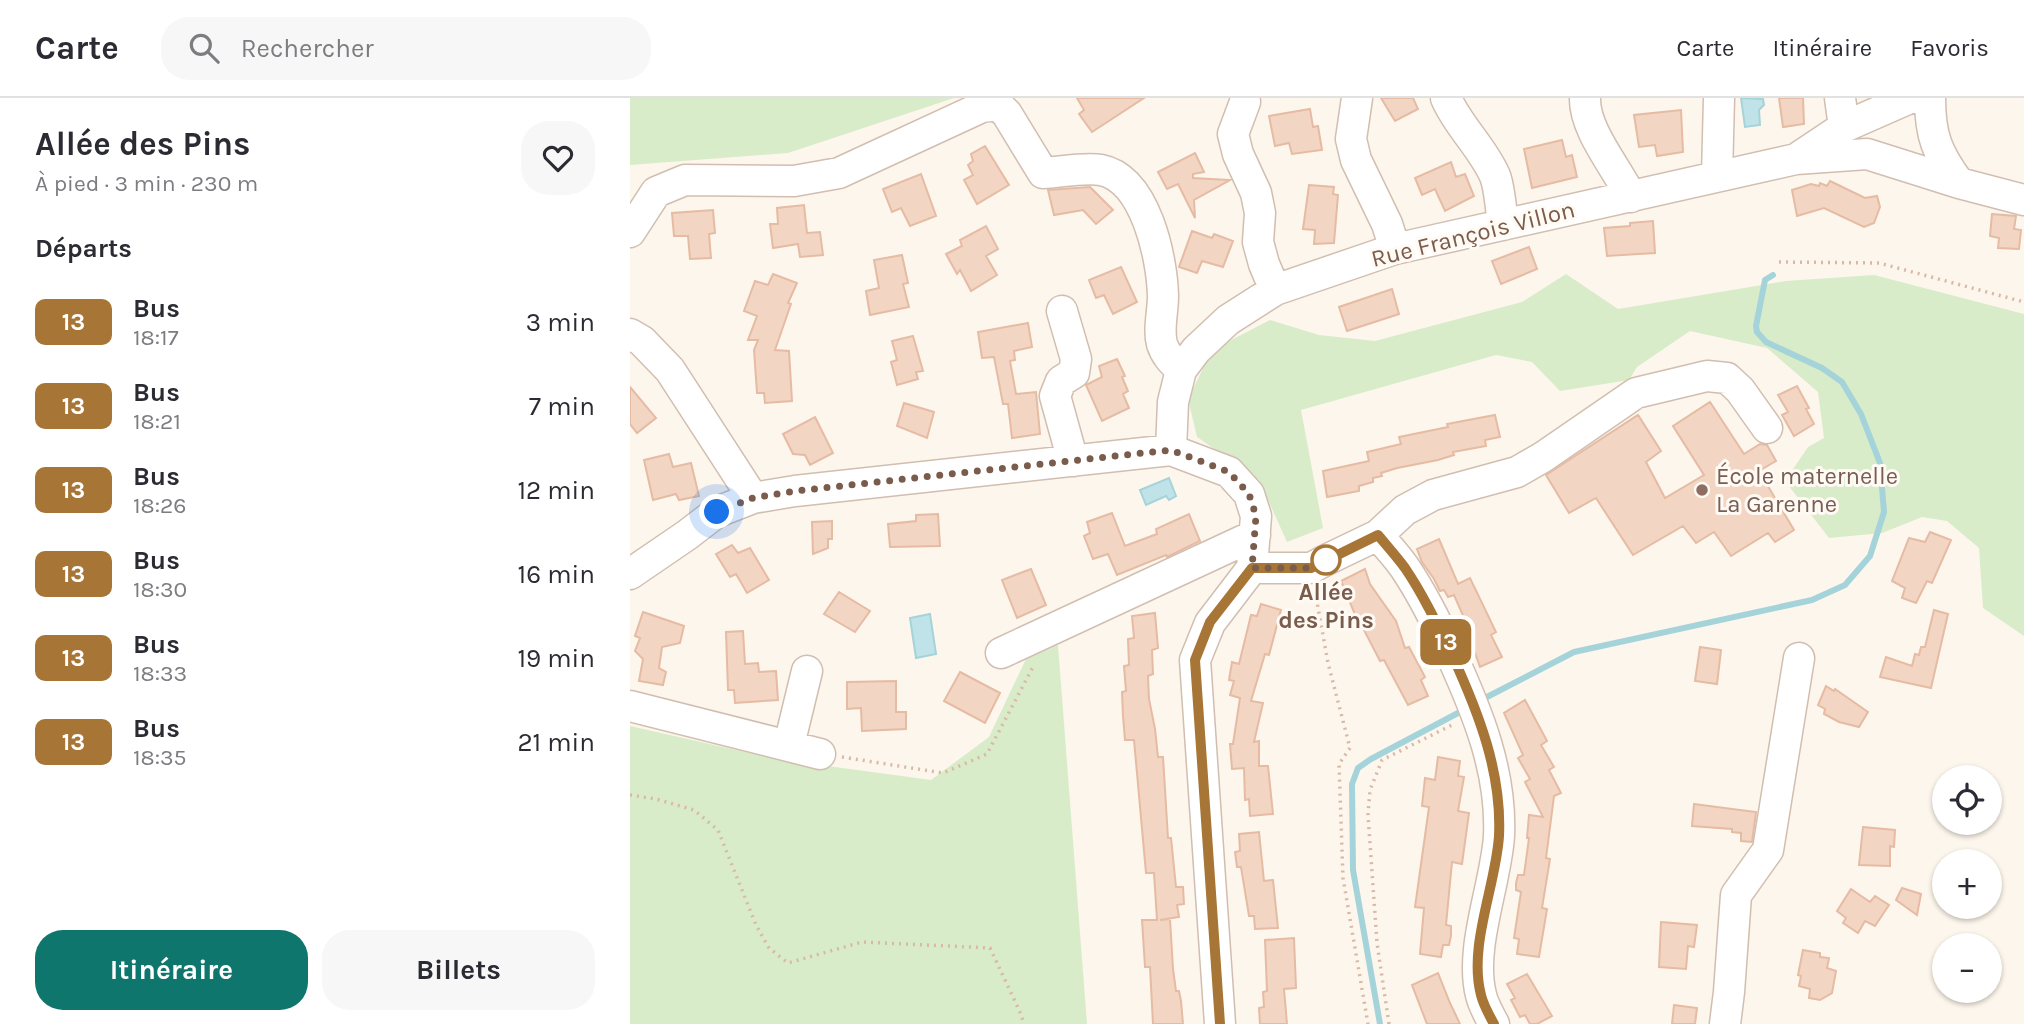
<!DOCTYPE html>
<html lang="fr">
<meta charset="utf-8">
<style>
:root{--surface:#fff;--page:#f7f7f7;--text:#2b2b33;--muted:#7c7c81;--line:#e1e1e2;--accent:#0f766e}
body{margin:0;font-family:Karla,sans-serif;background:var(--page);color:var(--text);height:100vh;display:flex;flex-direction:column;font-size:26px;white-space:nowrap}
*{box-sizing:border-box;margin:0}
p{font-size:23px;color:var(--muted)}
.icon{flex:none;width:38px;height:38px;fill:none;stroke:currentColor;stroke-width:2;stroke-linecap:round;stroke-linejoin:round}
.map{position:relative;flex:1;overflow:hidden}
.drawer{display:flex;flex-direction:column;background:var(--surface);width:630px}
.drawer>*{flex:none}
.badge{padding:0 14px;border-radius:10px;font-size:24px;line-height:46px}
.fabs{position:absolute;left:1302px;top:667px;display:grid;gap:14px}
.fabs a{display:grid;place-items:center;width:70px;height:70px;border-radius:50%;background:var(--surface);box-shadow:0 2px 5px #0004;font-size:35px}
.you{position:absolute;width:35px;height:35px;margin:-18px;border:5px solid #fff;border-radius:50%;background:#1a73e8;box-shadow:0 0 0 10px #1a73e833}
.map>.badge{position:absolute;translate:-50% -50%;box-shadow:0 0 0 4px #fff}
h2{padding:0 35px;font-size:26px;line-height:63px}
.round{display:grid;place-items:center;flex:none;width:74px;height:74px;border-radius:28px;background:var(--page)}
.headline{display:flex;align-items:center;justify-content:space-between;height:119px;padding:0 35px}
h1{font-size:33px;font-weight:700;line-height:52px}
.primary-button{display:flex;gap:14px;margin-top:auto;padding:14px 35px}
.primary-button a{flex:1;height:80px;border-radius:28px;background:var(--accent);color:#fff;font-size:28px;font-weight:700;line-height:80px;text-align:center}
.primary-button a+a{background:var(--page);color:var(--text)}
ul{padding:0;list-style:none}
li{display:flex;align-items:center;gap:21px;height:84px;padding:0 35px}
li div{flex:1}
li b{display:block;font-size:26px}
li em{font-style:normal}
li .badge{min-width:77px;font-weight:700;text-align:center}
header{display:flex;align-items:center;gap:42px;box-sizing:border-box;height:98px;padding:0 35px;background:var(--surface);border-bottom:2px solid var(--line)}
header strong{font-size:33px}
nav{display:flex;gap:38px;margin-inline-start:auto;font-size:24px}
.search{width:490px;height:63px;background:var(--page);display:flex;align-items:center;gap:18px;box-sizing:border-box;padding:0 24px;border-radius:28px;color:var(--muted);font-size:26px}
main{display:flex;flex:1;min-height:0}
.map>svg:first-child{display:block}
.green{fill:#d8ecc9}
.water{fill:#bfe3e8;stroke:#a5d3da;stroke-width:2}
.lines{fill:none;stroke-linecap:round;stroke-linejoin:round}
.stream{stroke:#a5d3da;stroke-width:6}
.building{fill:#f3d5c3;stroke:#e6bba3;stroke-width:2}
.minor-casing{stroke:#d1beb0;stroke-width:33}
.path{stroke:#d9b8a5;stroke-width:3.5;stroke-dasharray:2 5;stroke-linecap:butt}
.minor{stroke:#fff;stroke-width:30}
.line-casing{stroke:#fff;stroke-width:16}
.line{stroke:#a77535;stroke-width:10}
.walk{stroke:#7a5c4d;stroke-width:7;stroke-dasharray:0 12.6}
.education-dot{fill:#8d6e63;stroke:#fffaf3;stroke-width:2.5}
.stop-dot{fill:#fff;stroke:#a77535;stroke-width:3.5}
.labels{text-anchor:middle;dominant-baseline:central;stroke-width:6;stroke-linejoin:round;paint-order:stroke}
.street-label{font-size:24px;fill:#7a5c4d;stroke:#fffaf3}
.education-label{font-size:24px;fill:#785e54;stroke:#fffaf3;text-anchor:start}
.stop-label{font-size:24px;font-weight:bold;fill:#7a5c4d;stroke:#fffaf3}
</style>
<header>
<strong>Carte</strong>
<div class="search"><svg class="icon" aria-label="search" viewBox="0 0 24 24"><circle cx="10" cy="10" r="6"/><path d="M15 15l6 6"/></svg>Rechercher</div>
<nav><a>Carte</a><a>Itinéraire</a><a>Favoris</a></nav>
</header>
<main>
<section class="drawer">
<div class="headline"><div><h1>Allée des Pins</h1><p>À pied · 3 min · 230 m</p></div><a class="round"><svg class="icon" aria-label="heart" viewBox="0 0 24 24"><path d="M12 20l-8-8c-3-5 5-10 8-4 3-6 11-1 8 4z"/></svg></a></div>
<h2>Départs</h2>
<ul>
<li><span class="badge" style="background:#a77535;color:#fff">13</span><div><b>Bus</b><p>18:17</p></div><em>3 min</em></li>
<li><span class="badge" style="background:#a77535;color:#fff">13</span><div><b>Bus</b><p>18:21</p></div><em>7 min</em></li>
<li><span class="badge" style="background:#a77535;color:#fff">13</span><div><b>Bus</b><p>18:26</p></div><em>12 min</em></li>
<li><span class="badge" style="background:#a77535;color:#fff">13</span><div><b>Bus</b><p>18:30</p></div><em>16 min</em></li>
<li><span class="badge" style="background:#a77535;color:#fff">13</span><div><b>Bus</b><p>18:33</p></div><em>19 min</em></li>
<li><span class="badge" style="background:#a77535;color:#fff">13</span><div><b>Bus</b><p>18:35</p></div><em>21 min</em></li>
</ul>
<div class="primary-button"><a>Itinéraire</a><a>Billets</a></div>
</section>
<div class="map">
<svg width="1394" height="926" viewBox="0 0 1394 926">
<rect width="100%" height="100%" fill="#fdf6ec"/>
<path class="green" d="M0,0H324L158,55L0,67Z
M936,176L988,211L1156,183L1244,177L1394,216V538L1353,510L1349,450L1317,423L1292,419L1252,435L1199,440L1155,383L1178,349L1194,340L1188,294L1137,250L1060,233L1007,269L999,282L930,293L902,264L866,257L671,312L693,430L657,444L629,382L567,339L558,301L582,252L640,222L689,237L745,243L892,204Z
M428,547L457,926H0V628L146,661L301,682L359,639L396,561Z"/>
<path class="water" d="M1111,0L1133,1L1134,7L1129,12L1130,27L1115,29Z
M539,380L546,398L539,402L536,398L516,407L510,392Z
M300,516L306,556L286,560L280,520Z"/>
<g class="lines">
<path class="stream" d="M855,600L944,554L1182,502L1215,487L1240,458L1254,414L1250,365L1231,316L1212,284L1192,270L1136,244L1127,234L1126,228L1135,182L1143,177
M750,926L723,772L722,686L728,670L741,661L828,615"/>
</g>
<path class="building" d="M447,0H514L462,34L449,16L454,12Z
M751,0H783L788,11L765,23Z
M1149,0H1173L1174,26L1153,29Z
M680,11L683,29L688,28L692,52L662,56L659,45L645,48L639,18Z
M1051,12L1053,54L1027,58L1025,47L1009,49L1004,17Z
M932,42L936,59L942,57L947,79L902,90L894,51Z
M355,48L379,87L347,106L334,82L343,77L338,67L343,63L341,56Z
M565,55L574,74L563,76V80L600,82L564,102L565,120L548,86L537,91L528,74Z
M821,64L826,79L835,76L844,98L815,113L805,91L792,97L785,80Z
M291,76L306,118L280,128L271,110L262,114L253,91Z
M1200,83L1235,100L1247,98L1250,109L1244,125L1234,129L1194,110L1167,118L1162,92L1181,86L1189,88L1190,85L1197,88Z
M679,87L704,89L703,96L708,97L704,145L684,146L685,132L673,131Z
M460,89L483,112L466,126L453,112L424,117L418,92Z
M174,107L177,135L190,134L193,157L170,159L168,146L143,150L140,126H148L147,110Z
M83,112L85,135L79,136L81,160L60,161L58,138H44L42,115Z
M1362,116L1386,118L1384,131L1391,132L1389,151L1368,150L1369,140L1360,138Z
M1023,123L1025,155L977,158L974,130L1000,128V125Z
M356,128L368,151L356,158L367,177L341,193L330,172L327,176L316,156L332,148L330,142Z
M562,133L582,140L584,136L603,143L593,169L572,163L567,175L549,169Z
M899,149L907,171L871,186L862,163Z
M272,157L278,185L273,186L279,209L240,217L236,193L249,190L244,162Z
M491,169L507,204L483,216L474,197L466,200L459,182Z
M143,176L167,185L158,205L161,206L145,252L159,253L162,303L135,305L134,295H127L124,252L128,242H118L127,218L114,213L125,183L138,187Z
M762,191L769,216L717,233L709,209Z
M398,225L402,249L384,253L385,262L380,263L386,296L406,294L410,336L382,340L378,306H373L364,259L352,260L348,234Z
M283,238L293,273L286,274L288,281L267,287L261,264L267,262L262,243Z
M487,261L495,278L492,279L498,293L493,296L499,310L472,323L456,287L472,279L469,268Z
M1167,288L1179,310L1176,311L1184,326L1164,338L1152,317L1158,314L1148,297Z
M0,289L26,320L7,335L0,326Z
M1080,304L1114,356L1130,346L1137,347L1146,363L1129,373L1164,432L1145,444L1138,435L1101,458L1084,434L1066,445L1053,428L1003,457L966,400L939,415L916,377L1008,317L1031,353L1016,364L1035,400L1074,377L1043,328Z
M274,305L304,314L297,340L267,328Z
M865,317L870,339L855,342L856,348L823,354L824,357L808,362L767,370L751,375L752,378L743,380V384L729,388V393L697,399L693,373L739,363L737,354L771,346L769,339L818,329L817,326Z
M185,319L203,355L180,367L175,357L163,356L153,336Z
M39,356L43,369L61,365L69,398L49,402L46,396L23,402L14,362Z
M482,415L495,448L527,436L526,431L559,416L570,443L537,459L536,457L487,477L478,456L463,461L454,438L460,435L457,424Z
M308,416L310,448L260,449L258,426L286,423V417Z
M202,423V441H198V450L183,456L182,424Z
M1300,434L1321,442L1302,485L1297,483L1286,505L1272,500L1275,490L1262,483L1279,440L1295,444Z
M809,441L828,486L840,480L866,534L861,537L872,559L850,569L845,555L841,556L830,525L835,522L824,497L818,499L814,492L810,493L804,481L792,464L787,451Z
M102,447L108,455L120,450L139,482L117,495L106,476L100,479L86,456Z
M401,471L416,507L387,520L372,482Z
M735,471L740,486L766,523L775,550L779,549L795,579L791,582L798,598L778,607L754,562L750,563L733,530L731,531L711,483Z
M209,494L240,513L225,534L194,516Z
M631,506L651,512L639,557L635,556L621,603L633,605L624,644L629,643V668H638L643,716L620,718L619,701L615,702L614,670L602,671L600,646H603L610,600L600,597L604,583L599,582L602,564L609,566L621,517L627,518Z
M1304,512L1318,516L1301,590L1250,579L1256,559L1282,568L1285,556L1289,557L1291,549H1295Z
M13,514L54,528L50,545L32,549L29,570L36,574L33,587L9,583L13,561L5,553L10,540L5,538Z
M525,515L528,550L522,552L523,576L518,578L519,601L525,631L528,659H533L538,740H541L546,789H553L554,806L547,807L549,819L530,822L540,821L543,871L546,893H549L551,903L553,926H523L520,869H515L512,822H527L524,775H516L504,642H495L493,618L492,594L496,593L494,568L499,567L498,541L504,540L502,518Z
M113,533L115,566L128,565L129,574L146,573L148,602L105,605L104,592H98L96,534Z
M1070,549L1091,552L1087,586L1065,583Z
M330,574L370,595L355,625L314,603Z
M266,583V614H276V631L232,633L231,610L217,611V584Z
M1196,588L1204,593L1205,591L1238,614L1229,629L1209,624L1194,616L1195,611L1188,607Z
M895,602L917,643L911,647L924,669L919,672L931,695L924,698L916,760L920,761L912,810L917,811L909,859L887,856L889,841L884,840L891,794L886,792V785L888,777H894L899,740H897L899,717L913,719L895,684L900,681L888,660L893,657L874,615Z
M808,659L830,663L828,678L834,679L828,713L839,715L832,766L822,764L816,827L821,828V838L819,847H813L811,859L790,856L794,810L785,809L799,709L792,708L795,680L805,682Z
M1064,706L1126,714L1122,744L1111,743V735L1102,734V731L1062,728Z
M1233,729L1265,732L1264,749L1260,748V768L1229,767Z
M629,734L634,783L643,782L648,830L625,831L624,818H619L611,769H607L605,754L610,753L609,736Z
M1272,790L1291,796L1287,817L1266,802Z
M1221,791L1240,804L1245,798L1259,807L1245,828L1235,823L1228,835L1213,825L1216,820L1207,813Z
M1031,824L1067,827L1064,849L1058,848L1056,871L1029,869Z
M664,840L666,890L654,891L657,926H630L629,910L634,909L633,894L637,893L635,842Z
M1173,852L1190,855V859L1199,860L1197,870L1206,873L1202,895L1190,902L1179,900L1180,891L1169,888L1171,878L1168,877Z
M808,875L820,905L830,926H797L782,887Z
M897,876L922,918L907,926H900L895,917L890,919L881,902L885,900L877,886Z
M1044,907L1067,910L1065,926H1042Z"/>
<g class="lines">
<g class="minor-casing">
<path id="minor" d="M727,0L721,41L726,62L757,126L765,151
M816,0C828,28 853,50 865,78C870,91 871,113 873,127
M955,0C954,32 987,70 1001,99
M1210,0L1214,29
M1300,0C1300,38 1307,55 1329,85
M615,4L603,36L608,56L626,95L630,115L628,144L634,166L645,192
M1169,59L1214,29L1280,0
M1087,78L1089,0
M0,134L26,94L55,82L164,83L209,75L352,9L368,7L377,16L413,75C430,74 455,69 471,72C516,81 532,160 533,198C533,214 528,232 532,246C536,258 543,264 551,272
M432,213L446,261L444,275L431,283L425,298L443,363
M0,236L12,243L40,272L123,400
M541,352L543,304L551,272L566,252L598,222L645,192L765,151L1166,61L1237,56L1329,85L1394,102
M748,437C757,448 767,458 775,470C793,497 807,525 820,554C847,613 872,673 869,738C866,786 839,850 851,897C853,906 859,917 864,926
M622,470H681L696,462L748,437L775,412L803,397L887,374L913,359L1006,295L1077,278L1097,280L1110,292L1137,330
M0,476L57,437L87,414L123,400L165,393L541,352L599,374L619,396L626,418L622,470
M371,555L625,437
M0,608L190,656
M159,647L177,573
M590,926L565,562L580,525L622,470
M1095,926L1099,894L1106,797L1138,752L1169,560"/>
</g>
<path class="path" d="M1149,164L1249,165L1394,204
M685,493L698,565L720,650L709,666L713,780L738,926
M212,659L313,675L357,656L404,567
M0,697L26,701L64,712L88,732L126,827L139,850L158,865L232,844L360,850L390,914L394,926
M759,926L747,845L738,717L740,692L752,662L824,626"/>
<use href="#minor" class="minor"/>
</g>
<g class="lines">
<g class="line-casing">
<path id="line" d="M590,926L565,562L580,524L622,470H681L748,437C757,448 767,459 775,470C794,498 808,528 823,559C849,616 872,675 869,738C866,787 838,848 851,897C853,906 859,917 864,926"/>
</g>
<use href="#line" class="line"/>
<path class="walk" d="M87,414L123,400L165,393L541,352L599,374L619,396L626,418L622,470H681L696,462"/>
</g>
<circle class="education-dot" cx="1072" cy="392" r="7"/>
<circle class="stop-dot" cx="696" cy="462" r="14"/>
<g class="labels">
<g class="street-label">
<text transform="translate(843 136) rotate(-14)">Rue François Villon</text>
</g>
<g class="education-label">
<text x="1086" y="378">École maternelle<tspan x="1086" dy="28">La Garenne</tspan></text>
</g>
<g class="stop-label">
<text x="696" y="494">Allée<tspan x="696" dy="28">des Pins</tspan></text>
</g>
</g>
</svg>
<div class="fabs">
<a><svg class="icon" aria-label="locate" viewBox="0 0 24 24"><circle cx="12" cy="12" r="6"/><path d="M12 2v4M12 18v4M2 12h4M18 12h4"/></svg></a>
<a>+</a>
<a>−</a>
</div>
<div class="you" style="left:87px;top:414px"></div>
<b class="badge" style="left:816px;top:544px;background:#a77535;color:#fff">13</b>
</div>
</main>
